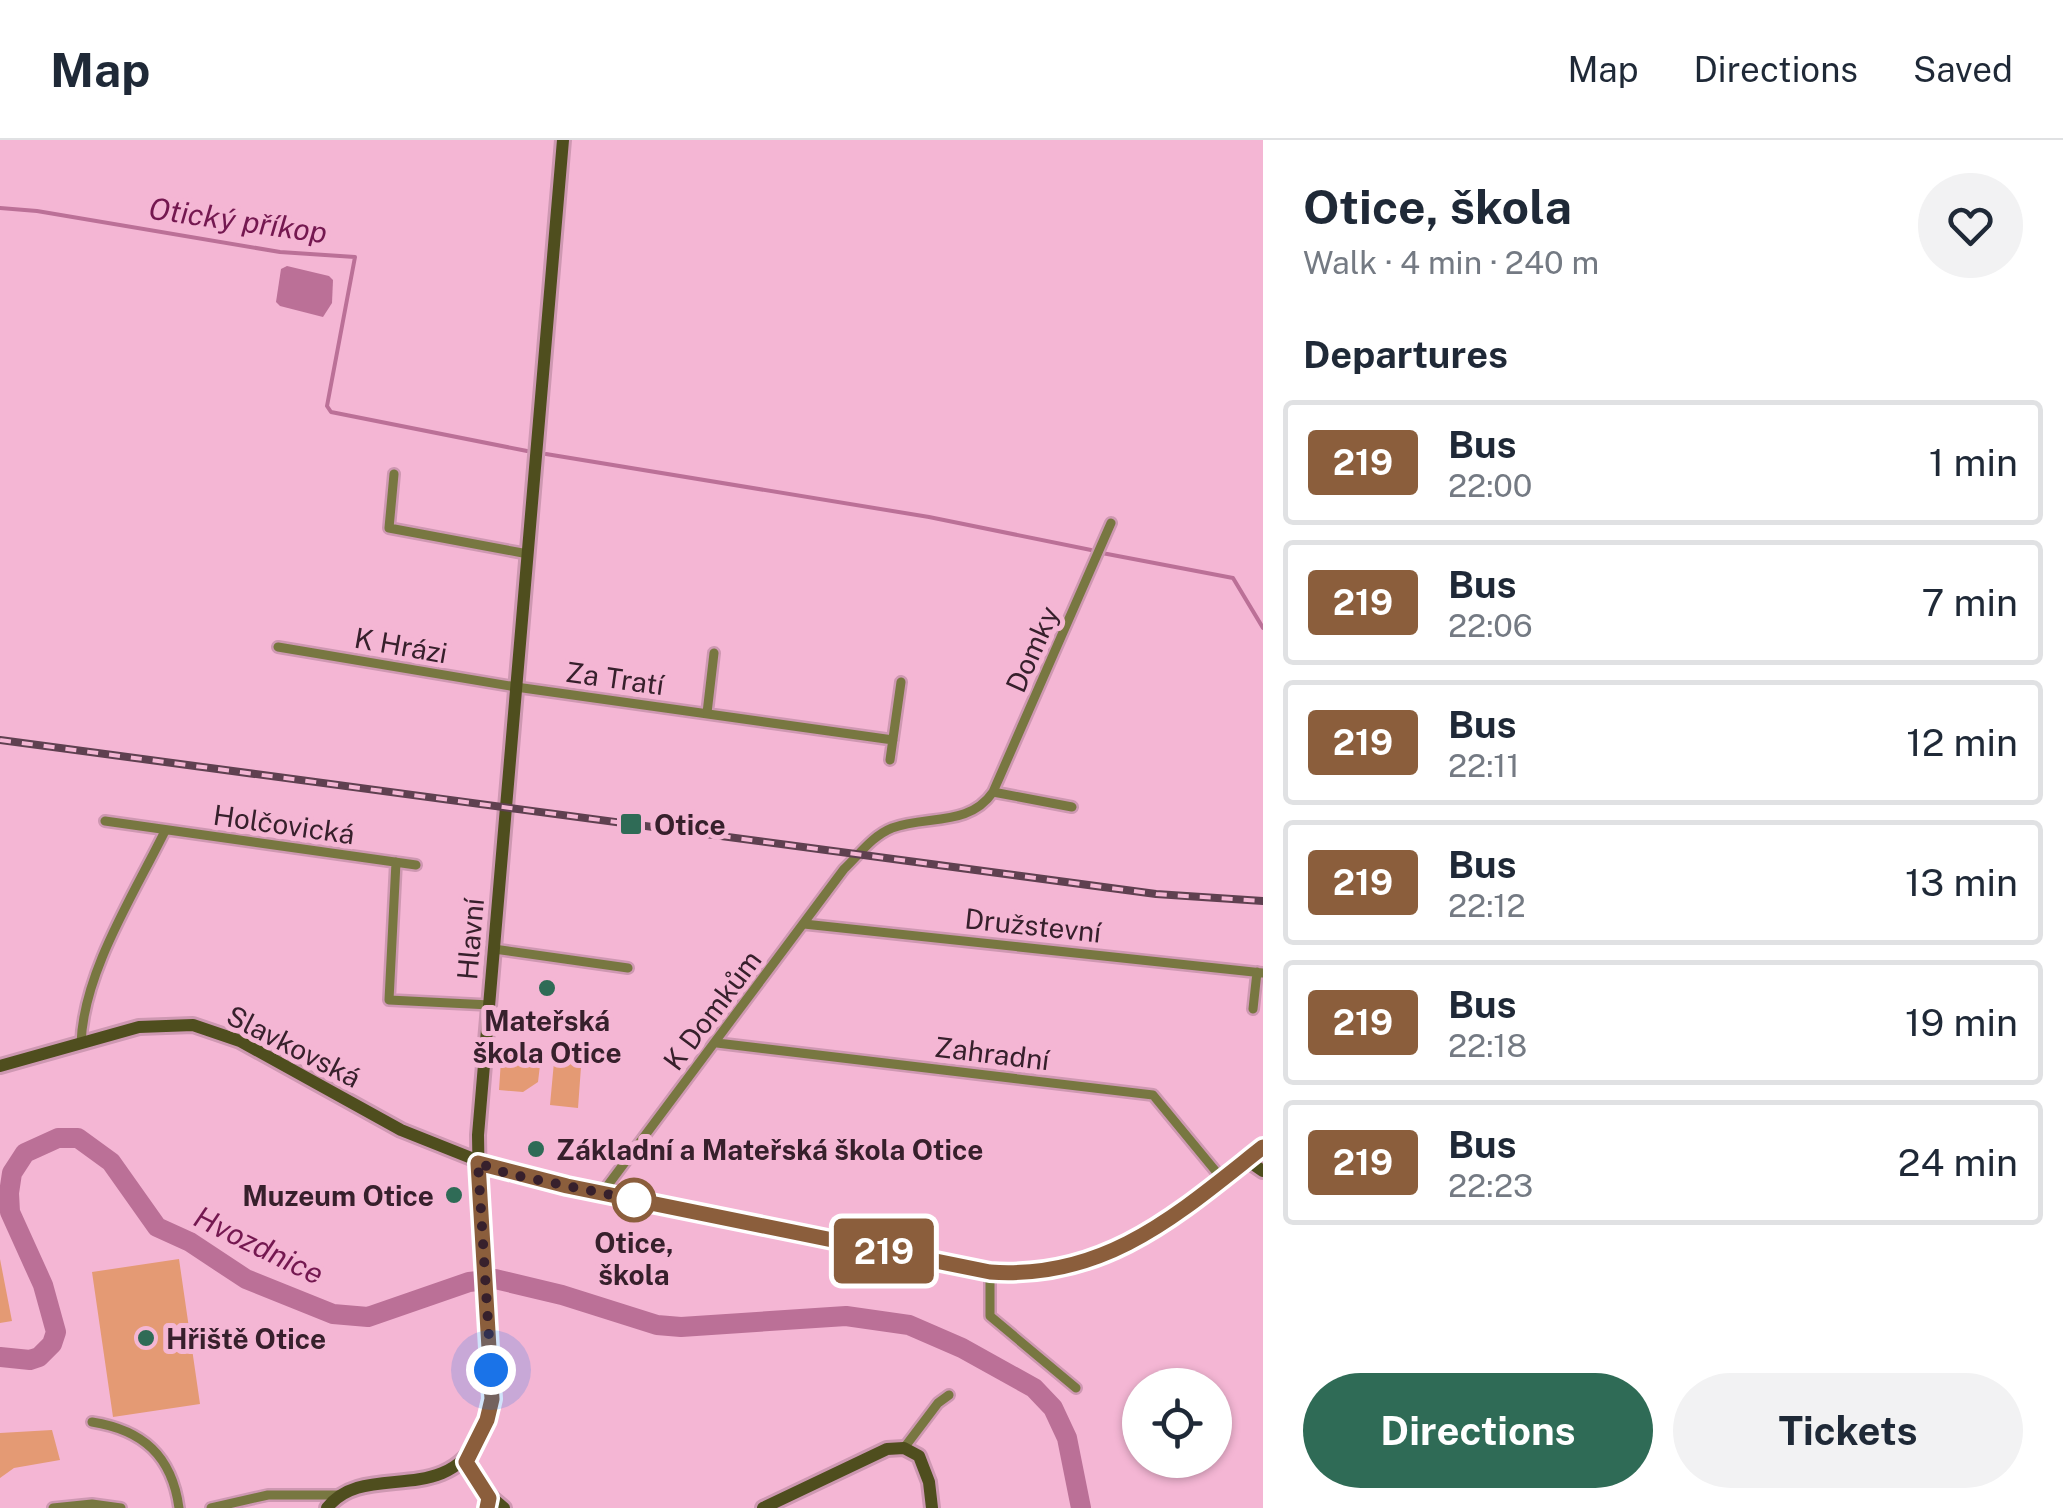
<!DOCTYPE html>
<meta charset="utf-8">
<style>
:root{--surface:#fff;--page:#f2f2f3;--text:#1f2937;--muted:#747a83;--line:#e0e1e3;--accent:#2f6b56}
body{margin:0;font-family:"Public Sans",sans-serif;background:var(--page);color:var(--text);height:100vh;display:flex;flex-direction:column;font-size:38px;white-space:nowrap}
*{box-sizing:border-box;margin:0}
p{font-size:32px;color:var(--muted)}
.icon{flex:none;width:55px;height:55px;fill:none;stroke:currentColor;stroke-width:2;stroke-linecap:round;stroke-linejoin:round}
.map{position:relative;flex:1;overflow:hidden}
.sheet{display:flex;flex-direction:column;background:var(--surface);width:800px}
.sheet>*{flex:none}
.badge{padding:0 20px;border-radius:8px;font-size:35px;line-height:65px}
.tools{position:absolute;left:1122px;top:1228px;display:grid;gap:20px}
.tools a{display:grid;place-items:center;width:110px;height:110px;border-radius:50%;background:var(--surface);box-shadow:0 2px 8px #0004;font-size:50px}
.you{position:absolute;width:50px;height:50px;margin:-25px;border:8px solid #fff;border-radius:50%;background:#1a73e8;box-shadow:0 0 0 15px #1a73e833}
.map>.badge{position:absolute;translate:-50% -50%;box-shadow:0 0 0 5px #fff}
h2{padding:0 40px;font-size:38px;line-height:90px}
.round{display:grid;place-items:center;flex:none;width:105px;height:105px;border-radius:52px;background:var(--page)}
.head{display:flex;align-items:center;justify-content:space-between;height:170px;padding:0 40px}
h1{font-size:48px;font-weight:700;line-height:75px}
.cta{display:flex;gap:20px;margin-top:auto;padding:20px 40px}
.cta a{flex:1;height:115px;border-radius:60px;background:var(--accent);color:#fff;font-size:40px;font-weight:700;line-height:115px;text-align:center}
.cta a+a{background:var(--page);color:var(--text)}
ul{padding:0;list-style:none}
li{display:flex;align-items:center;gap:30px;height:125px;margin:0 20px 15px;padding:0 20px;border:5px solid var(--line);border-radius:10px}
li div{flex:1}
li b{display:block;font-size:38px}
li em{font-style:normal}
li .badge{min-width:110px;font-weight:700;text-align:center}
header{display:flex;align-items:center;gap:60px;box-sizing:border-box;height:140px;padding:0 50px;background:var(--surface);border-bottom:2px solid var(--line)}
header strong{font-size:48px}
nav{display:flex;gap:55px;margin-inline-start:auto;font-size:35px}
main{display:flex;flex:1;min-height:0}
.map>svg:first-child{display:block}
.green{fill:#e49a74}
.water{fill:#bb7097}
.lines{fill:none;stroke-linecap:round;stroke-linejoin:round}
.stream{stroke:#bb7097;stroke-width:4}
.river{stroke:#bb7097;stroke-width:20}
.street-casing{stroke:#ce98b2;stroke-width:14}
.secondary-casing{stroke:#ce98b2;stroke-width:18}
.street{stroke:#787741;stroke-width:9}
.secondary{stroke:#4f4e1e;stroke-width:12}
.rail-casing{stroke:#5f4050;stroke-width:8}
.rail{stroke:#f4b6d4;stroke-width:4;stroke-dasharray:11;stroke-linecap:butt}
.line-casing{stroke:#fff;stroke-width:22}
.line{stroke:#8b5e3c;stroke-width:15}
.walk{stroke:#37202c;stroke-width:10;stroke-dasharray:0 18}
.poi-dot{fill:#2f6b56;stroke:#f4b6d4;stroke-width:4}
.stop-dot{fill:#fff;stroke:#8b5e3c;stroke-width:5}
.labels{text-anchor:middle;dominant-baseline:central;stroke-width:10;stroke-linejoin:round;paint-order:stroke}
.street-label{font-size:28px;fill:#37202c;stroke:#f4b6d4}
.poi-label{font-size:28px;font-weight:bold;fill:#37202c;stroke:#f4b6d4;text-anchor:start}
.stop-label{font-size:28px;font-weight:bold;fill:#37202c;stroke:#f4b6d4}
.water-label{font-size:30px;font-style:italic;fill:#741850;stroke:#f4b6d4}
</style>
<header>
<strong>Map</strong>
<nav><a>Map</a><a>Directions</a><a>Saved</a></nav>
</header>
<main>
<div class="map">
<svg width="1263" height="1368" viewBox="0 0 1263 1368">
<rect width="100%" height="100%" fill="#f4b6d4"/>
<path class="green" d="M502,905L530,908L540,925L538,942L523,952L499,950Z
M555,911L582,913L578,968L550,965Z
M0,1119L12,1181L0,1183Z
M179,1119L200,1264L113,1277L92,1132Z
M52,1290L60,1320L14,1328L0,1338V1293Z"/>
<path class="water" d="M287,126L329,136L333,140L332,163L323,177L280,166L276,162L281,129Z"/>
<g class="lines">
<path class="stream" d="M0,68L37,71L280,112L355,117L327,266L331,272L527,311
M546,314L929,377L1091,410
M1102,413L1233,438L1263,488"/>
<path class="river" d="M0,1217L30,1220L39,1217L52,1204L56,1192L43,1145L10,1072L9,1053L12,1033L25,1013L58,998H78L111,1022L157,1087L190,1102L246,1139L333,1174L368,1177L469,1142L495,1139L562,1155L657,1185L681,1187L846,1176L909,1185L962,1208L1034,1248L1053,1268L1067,1298L1081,1368"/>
<g class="street-casing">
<path id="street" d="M394,334L389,388L528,414
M278,507L516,547L893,600
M707,573L714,513
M890,620L901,542
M993,652L1072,667
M105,681L416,725
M396,722L389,860L490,865
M804,784L1263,833
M494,809L628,828
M1253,869L1257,832
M717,903L1153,955L1223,1040
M81,904C83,833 134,754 165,691
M602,1053L844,729C859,715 872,696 892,688C927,675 969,687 993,652L1111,383
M990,1132V1176L1076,1248
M92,1282C143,1290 172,1316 179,1368
M904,1308L938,1263L949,1255
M53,1368L92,1364L121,1368
M211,1368L268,1355H341"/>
</g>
<g class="secondary-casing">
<path id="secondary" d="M0,926L139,887L193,885L240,901L401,990L509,1033L990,1132C1105,1140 1179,1074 1263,1007
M1247,1020L1263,1031
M466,1322L483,1350L504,1368
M327,1368C364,1320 445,1368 479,1297C487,1280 492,1265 492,1245L479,1056L478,995L563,0
M763,1368L887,1309L904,1308L919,1316L929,1342L932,1368"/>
</g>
<use href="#street" class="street"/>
<use href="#secondary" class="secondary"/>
<g class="rail-casing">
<path id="rail" d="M0,600L1156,754L1263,761"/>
</g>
<use href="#rail" class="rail"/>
</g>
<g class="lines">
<g class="line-casing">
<path id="line" d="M487,1368L489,1358L466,1322L487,1280L492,1259L478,1023L567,1046L990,1132C1106,1140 1178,1074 1263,1007"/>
</g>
<use href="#line" class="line"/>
<path class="walk" d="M491,1230L478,1023L509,1034L641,1061L634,1060"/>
</g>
<g class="poi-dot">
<rect x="619" y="672" width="24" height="24" rx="5"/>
<circle cx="547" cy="848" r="10"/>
<circle cx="536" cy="1009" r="10"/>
<circle cx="454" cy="1055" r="10"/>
<circle cx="146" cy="1198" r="10"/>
</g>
<circle class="stop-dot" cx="634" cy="1060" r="20"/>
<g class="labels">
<g class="street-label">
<text transform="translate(401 505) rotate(10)">K Hrázi</text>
<text transform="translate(1032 509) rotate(-66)">Domky</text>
<text transform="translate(615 538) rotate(8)">Za Tratí</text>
<text transform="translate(284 684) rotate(8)">Holčovická</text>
<text transform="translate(1033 785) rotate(6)">Družstevní</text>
<text transform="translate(470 799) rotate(-85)">Hlavní</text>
<text transform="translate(712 870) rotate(-53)">K Domkům</text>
<text transform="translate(294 906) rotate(27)">Slavkovská</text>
<text transform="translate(992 913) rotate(7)">Zahradní</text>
</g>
<g class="poi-label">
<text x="654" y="684">Otice</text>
<text x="547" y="880" text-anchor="middle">Mateřská<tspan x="547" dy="32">škola Otice</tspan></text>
<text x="556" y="1009">Základní a Mateřská škola Otice</text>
<text x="434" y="1055" text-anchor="end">Muzeum Otice</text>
<text x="166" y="1198">Hřiště Otice</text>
</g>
<g class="stop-label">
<text x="634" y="1102">Otice,<tspan x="634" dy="32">škola</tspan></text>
</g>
<g class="water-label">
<text transform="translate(238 80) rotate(8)">Otický příkop</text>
<text transform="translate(259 1105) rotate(26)">Hvozdnice</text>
</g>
</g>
</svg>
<div class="tools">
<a><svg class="icon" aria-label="locate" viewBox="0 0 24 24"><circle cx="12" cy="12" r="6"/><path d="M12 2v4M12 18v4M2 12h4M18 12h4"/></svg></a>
</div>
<div class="you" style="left:491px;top:1230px"></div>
<b class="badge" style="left:884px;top:1111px;background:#8b5e3c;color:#fff">219</b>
</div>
<section class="sheet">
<div class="head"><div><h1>Otice, škola</h1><p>Walk · 4 min · 240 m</p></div><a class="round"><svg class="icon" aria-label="heart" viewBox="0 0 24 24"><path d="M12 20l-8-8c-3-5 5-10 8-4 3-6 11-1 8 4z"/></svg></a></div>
<h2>Departures</h2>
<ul>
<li><span class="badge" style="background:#8b5e3c;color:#fff">219</span><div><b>Bus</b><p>22:00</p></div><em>1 min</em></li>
<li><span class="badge" style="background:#8b5e3c;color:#fff">219</span><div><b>Bus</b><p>22:06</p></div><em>7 min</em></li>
<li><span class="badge" style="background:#8b5e3c;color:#fff">219</span><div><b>Bus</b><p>22:11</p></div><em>12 min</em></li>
<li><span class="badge" style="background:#8b5e3c;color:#fff">219</span><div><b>Bus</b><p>22:12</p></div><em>13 min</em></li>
<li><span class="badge" style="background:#8b5e3c;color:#fff">219</span><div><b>Bus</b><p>22:18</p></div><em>19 min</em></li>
<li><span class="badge" style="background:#8b5e3c;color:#fff">219</span><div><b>Bus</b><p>22:23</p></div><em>24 min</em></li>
</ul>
<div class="cta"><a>Directions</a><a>Tickets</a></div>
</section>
</main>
